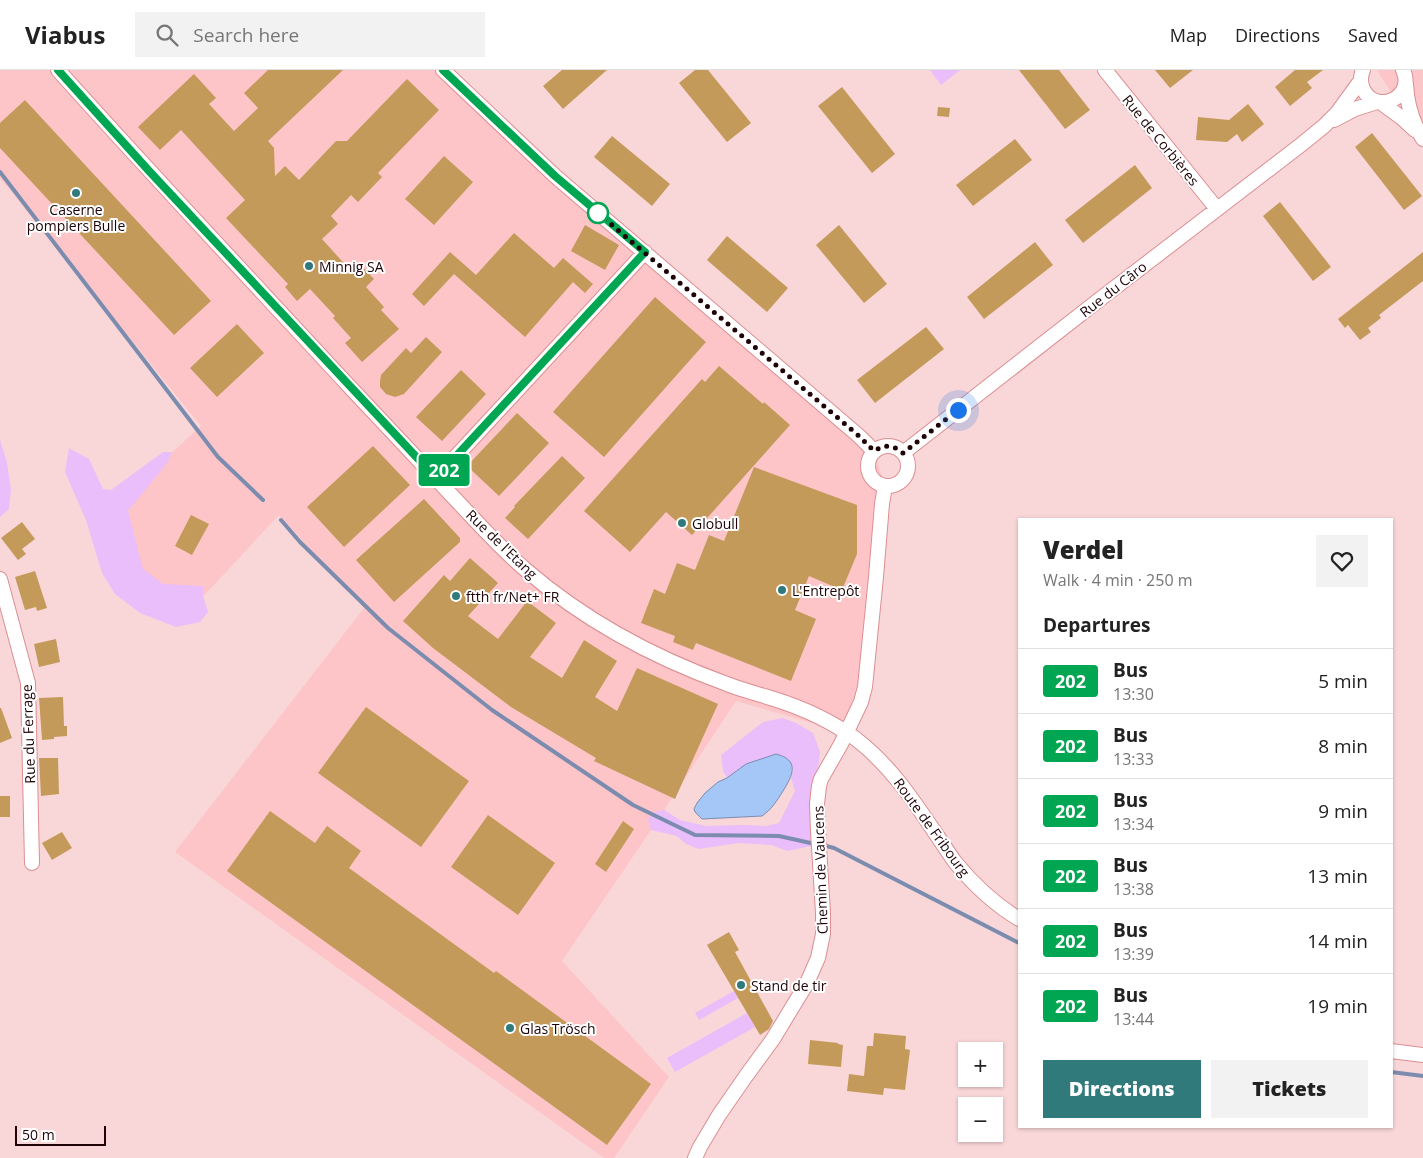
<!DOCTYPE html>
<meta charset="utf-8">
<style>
:root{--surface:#fff;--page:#f2f2f2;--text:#222;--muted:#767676;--line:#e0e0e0;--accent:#317a7b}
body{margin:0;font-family:"Open Sans",sans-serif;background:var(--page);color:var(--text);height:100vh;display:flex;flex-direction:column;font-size:19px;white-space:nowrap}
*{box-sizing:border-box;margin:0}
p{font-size:16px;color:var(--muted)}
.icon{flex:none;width:28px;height:28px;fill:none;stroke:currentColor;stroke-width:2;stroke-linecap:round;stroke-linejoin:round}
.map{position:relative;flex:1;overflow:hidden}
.drawer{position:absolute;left:1018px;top:448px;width:375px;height:610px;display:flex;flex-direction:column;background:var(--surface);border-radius:0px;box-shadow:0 1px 4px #0004}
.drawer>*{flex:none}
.badge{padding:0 10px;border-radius:4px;font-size:18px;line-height:32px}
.tools{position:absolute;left:958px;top:972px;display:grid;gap:10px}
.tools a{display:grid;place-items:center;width:45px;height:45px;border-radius:0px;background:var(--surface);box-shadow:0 1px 4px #0004;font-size:25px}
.scale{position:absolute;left:15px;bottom:12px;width:91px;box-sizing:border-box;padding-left:5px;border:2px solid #1e0407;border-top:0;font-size:14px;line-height:18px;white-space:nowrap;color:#1e0407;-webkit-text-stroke:4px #fff;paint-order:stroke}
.you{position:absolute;width:25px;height:25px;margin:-12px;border:4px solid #fff;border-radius:50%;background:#1a73e8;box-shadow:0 0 0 8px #1a73e833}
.map>.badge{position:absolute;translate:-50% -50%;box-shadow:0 0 0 2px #fff}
h2{padding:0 25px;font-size:19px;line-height:45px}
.round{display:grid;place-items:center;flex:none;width:52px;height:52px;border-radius:0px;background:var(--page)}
.head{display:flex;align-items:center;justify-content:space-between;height:85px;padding:0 25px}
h1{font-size:24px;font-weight:800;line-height:38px}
.action{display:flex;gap:10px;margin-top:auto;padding:10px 25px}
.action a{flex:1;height:58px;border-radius:0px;background:var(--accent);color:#fff;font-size:20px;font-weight:800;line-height:58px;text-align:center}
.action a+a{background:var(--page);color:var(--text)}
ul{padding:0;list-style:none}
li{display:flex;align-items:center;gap:15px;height:65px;padding:0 25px;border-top:1px solid var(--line)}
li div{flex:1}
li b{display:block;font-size:19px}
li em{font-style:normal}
li .badge{min-width:55px;font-weight:700;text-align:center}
header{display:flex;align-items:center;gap:30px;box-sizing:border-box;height:70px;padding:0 25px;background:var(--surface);border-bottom:1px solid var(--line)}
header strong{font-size:24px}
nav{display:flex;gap:28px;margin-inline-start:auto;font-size:18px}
.search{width:350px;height:45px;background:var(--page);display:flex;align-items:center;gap:12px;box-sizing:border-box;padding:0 18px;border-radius:0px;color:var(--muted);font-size:19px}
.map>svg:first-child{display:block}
.built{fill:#fdc5c7}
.green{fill:#eabdfb}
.water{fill:#a4c7f7;stroke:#7c8caf}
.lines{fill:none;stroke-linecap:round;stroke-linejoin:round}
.stream{stroke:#7c8caf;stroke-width:4}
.building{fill:#c49a5a}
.minor-casing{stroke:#dc8e92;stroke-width:16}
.minor{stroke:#fff;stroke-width:14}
.line-casing{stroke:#fff;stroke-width:11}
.line{stroke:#00a651;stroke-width:8}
.walk{stroke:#1e0407;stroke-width:5;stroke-dasharray:0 9}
.poi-dot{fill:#317a7b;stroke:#fff;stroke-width:2}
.stop-dot{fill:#fff;stroke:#00a651;stroke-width:2.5}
.labels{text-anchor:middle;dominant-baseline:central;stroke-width:4;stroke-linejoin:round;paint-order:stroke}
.street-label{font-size:14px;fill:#1e0407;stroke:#fff}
.poi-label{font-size:14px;fill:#1e0407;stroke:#fff;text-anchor:start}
</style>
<header>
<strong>Viabus</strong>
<div class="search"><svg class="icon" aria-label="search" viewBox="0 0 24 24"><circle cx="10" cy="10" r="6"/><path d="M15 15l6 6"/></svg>Search here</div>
<nav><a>Map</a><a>Directions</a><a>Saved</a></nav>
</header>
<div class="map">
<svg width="1423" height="1088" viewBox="0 0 1423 1088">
<rect width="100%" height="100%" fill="#f9d7d8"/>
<path class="built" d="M0,0H443L874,381L885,416L865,617L847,663L736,631L664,740L654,742L648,749L651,760L562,891L669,1007L614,1088H604L175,782L364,538L279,445L185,546L130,518L112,437L201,356L0,108Z
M1377,0H1423V69L1383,10Z"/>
<path class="green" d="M930,0H960L941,15Z
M0,370L7,393L11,420L9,439L0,447Z
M69,378L89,389L103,419L111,420L163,382H172L168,392L128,441L143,499L163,514L203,516V526L208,542L200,552L176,557L140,543L115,524L102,503L86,450L65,402Z
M783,648L796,653L813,663L820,682L813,748L812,776L787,781L772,775L738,773L699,779L686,774L677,766L651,760L648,749L654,742L664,740L680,750L706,756L744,755L766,756L779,753L795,721L791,708L793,701L790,692L746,694L727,708L723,701L721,685L763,652Z
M734,921L738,928L699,950L695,943Z
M747,943L755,957L675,1002L667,988Z"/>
<path class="water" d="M776,684C800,690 793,705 783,721C777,731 771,740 762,746L702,749L695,742L694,739L697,733L705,723L718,712L727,708L746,694Z"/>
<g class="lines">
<path class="stream" d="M0,102L218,387L263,430
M281,450L300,472L388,558L492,640L633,735L695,765L779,766L815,774
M822,775L834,778L1019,873
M1391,1002L1423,1006"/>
</g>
<path class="building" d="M268,0H343L268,71L274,78L275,106L285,96L299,110L336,71H347L407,9L439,40L378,103L382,107L358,132L351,125L331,146L338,154L322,169L350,200L358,192L374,209L366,217L384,237L381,240L399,259L362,292L345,273L351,268L333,248L335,246L310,219L297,231L285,217L288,214L226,148L245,130L181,60L160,80L138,57L194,4L216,28L209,34L234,61L258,38L244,23Z
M562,0H607L563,39L543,16Z
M695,0H708L751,53L727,72L679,13Z
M1019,0H1059L1090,40L1065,59Z
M1155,0H1193L1170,18Z
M1295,0H1323L1307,12L1312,18L1290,36L1275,17Z
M842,17L895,84L872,103L818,36Z
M25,30L211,231L174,265L0,78V53Z
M1248,34L1264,54L1242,72L1237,64L1227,72L1196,70L1198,47L1229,50Z
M938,37L950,38L949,47L937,46Z
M1372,63L1422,126L1404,140L1355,77Z
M612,66L670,114L652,136L594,87Z
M1015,69L1032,90L973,136L956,115Z
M444,86L473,112L434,155L405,129Z
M1135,95L1152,118L1083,173L1065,150Z
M1280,132L1331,197L1313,211L1263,146Z
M585,155L619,175L605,200L571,181Z
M839,155L887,214L864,233L816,175Z
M514,163L554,198L563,188L593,214L585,223L573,212L525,267L454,204L424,236L412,224L450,182L476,205Z
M727,166L788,218L767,242L707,190Z
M1035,172L1053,195L984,249L967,227Z
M1423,182V211L1379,245L1381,248L1368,258L1371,262L1360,270L1348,255L1345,258L1338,249Z
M655,227L706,272L604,387L553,342Z
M237,254L264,283L217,327L190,298Z
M926,257L944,279L875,333L857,310Z
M426,267L442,282L404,324L395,327L386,324L380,317V311L381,305L406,278L411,283Z
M719,296L763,334L764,332L790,355L692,465L666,442L630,482L584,441L702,309L705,312Z
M461,300L486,324L442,371L416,347Z
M517,343L549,373L499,426L467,396Z
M373,376L410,415L344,477L307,437Z
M562,386L585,408L528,469L505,448L515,437L514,436Z
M754,397L857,435V484L842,520L809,506L795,540L816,549L791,611L696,573L693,580L673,572L675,566L641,553L654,519L665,524L677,493L695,500L709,465L724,471Z
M424,429L460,468V472L394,532L356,490Z
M191,445L209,454L192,485L175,476Z
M22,452L35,469L22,479L26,484L18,490L1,468Z
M470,488L498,513L468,546L498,569L527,531L556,553L530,587L562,608L584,570L617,591L595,627L617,641L637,598L718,634L675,729L594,691L596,688L511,637L433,578L403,551L444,505L450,511Z
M35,501L47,538L37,541L36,537L25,540L15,507Z
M56,569L60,592L39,597L34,574Z
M63,627L64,656H67V666L54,667V669L42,670L39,628Z
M366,637L469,711L421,777L318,703Z
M0,638H1L12,668L0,673Z
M39,688H58L59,724L41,726Z
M0,726H10V747H0Z
M270,741L315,773L327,756L361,781L349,798L494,903L496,901L651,1014L607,1075L227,801Z
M488,745L555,793L518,845L451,797Z
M623,751L634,759L606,802L595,794Z
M62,762L72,778L52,790L42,773Z
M729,862L739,880L735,882L773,951L769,959L760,965L707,875Z
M874,963L906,966L905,979L910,980L905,1020L884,1018L883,1025L847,1021L849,1004L864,1006L867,976H873Z
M810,970L838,973V974L843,975L841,997L808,994Z"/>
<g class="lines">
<g class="minor-casing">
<path id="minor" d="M58,0C153,106 251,210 348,315C384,353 420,392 457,431C479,454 501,479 526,500C584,550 655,588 727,614C742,620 758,624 774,629C803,638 831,651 856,669C898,701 925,749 955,792C973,814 994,834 1019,849
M443,0L555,106L859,366L874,381
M1105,0L1217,139
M1363,0C1360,7 1360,12 1363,19C1376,46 1416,27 1403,0
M1406,14C1407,34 1412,52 1423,69
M1380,32L1402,48L1415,60
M1334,50L1355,39L1377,32
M868 396a20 20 0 1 1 40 0a20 20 0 1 1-40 0Z
M903,383L1104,226L1302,74L1324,56L1337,43L1361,10
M436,408L645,182
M0,509L28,613L32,793
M1391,981L1423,985
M695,1088L700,1077L719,1045L746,1006L773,969L807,913L818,888L823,864V843L818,761L817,734L819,716L821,709L841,674L861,632L865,617L876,507L882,434L885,416"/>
</g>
<use href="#minor" class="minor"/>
</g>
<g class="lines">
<g class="line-casing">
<path id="line" d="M58,0L150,102L436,408L645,182L555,106L443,0"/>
</g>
<use href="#line" class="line"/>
<path class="walk" d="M598,143L859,366L874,381C885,374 894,375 903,383L958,340"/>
</g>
<g class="poi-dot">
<circle cx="76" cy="123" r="5"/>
<circle cx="309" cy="196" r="5"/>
<circle cx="682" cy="453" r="5"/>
<circle cx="782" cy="520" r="5"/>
<circle cx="456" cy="526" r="5"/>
<circle cx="741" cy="915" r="5"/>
<circle cx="510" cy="958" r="5"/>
</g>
<circle class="stop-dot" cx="598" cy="143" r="10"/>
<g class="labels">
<g class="street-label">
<text transform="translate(1161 70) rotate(51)">Rue de Corbières</text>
<text transform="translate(1113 219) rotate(-38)">Rue du Câro</text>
<text transform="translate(502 474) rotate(44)">Rue de l'Etang</text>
<text transform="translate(28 664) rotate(-92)">Rue du Ferrage</text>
<text transform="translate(932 757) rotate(54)">Route de Fribourg</text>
<text transform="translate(820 800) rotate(-92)">Chemin de Vaucens</text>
</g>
<g class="poi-label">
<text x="76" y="139" text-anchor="middle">Caserne<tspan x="76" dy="16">pompiers Bulle</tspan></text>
<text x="319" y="196">Minnig SA</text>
<text x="692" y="453">Globull</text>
<text x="792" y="520">L'Entrepôt</text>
<text x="466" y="526">ftth fr/Net+ FR</text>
<text x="751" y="915">Stand de tir</text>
<text x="520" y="958">Glas Trösch</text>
</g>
</g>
</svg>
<div class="tools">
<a>+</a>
<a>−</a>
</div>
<div class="scale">50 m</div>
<div class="you" style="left:958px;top:340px"></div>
<b class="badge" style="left:444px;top:400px;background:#00a651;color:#fff">202</b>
<section class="drawer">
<div class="head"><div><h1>Verdel</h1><p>Walk · 4 min · 250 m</p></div><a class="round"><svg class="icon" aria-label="heart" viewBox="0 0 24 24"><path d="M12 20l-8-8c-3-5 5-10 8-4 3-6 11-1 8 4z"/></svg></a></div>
<h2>Departures</h2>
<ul>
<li><span class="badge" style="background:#00a651;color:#fff">202</span><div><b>Bus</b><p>13:30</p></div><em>5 min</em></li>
<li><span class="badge" style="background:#00a651;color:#fff">202</span><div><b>Bus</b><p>13:33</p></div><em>8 min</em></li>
<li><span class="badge" style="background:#00a651;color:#fff">202</span><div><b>Bus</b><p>13:34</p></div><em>9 min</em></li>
<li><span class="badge" style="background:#00a651;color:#fff">202</span><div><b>Bus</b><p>13:38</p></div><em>13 min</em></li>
<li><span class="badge" style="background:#00a651;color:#fff">202</span><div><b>Bus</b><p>13:39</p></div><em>14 min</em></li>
<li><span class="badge" style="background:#00a651;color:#fff">202</span><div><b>Bus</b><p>13:44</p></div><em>19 min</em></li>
</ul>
<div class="action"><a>Directions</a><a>Tickets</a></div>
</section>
</div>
